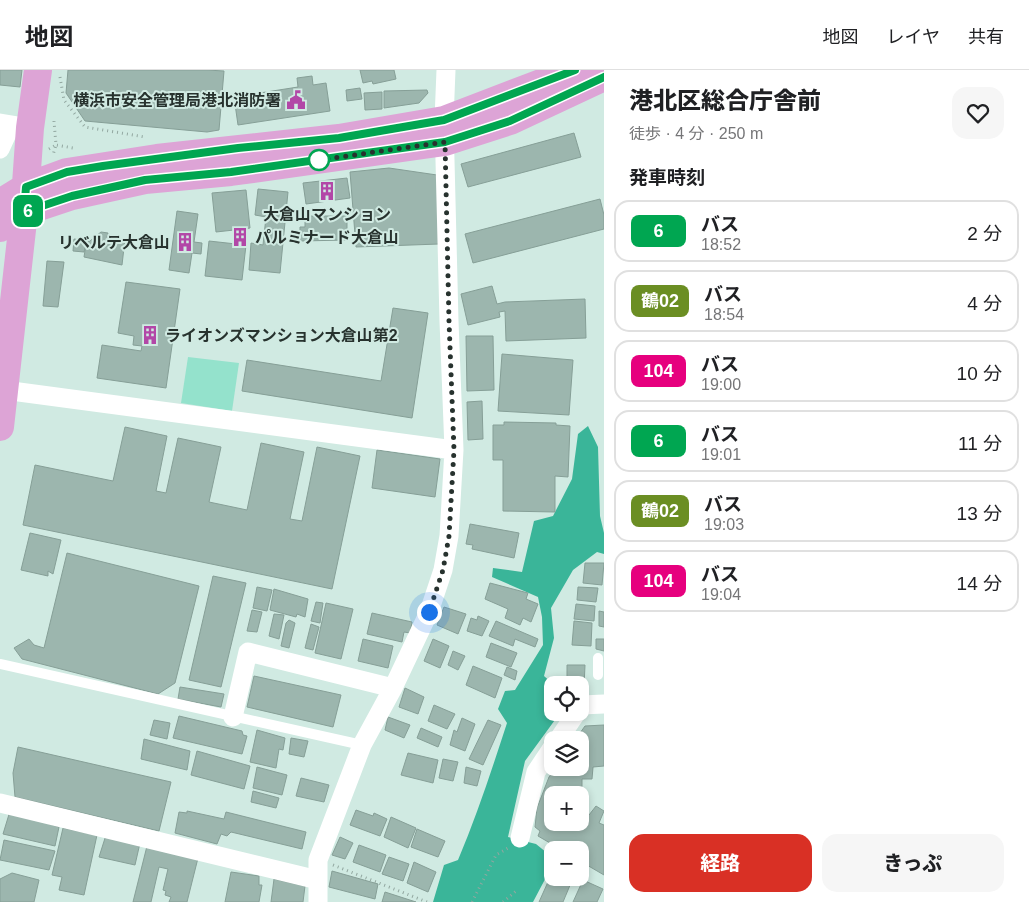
<!DOCTYPE html>
<html lang="ja">
<meta charset="utf-8">
<style>
:root{--surface:#fff;--page:#f6f6f6;--text:#202124;--muted:#757577;--line:#e0e0e0;--accent:#d93025}
body{margin:0;font-family:Arial,"Noto Sans JP",sans-serif;background:var(--page);color:var(--text);height:100vh;display:flex;flex-direction:column;font-size:19px;white-space:nowrap}
*{box-sizing:border-box;margin:0}
p{font-size:16px;color:var(--muted)}
.icon{flex:none;width:28px;height:28px;fill:none;stroke:currentColor;stroke-width:2;stroke-linecap:round;stroke-linejoin:round}
.map{position:relative;flex:1;overflow:hidden}
.details{display:flex;flex-direction:column;background:var(--surface);width:425px}
.details>*{flex:none}
.badge{padding:0 10px;border-radius:8px;font-size:18px;line-height:32px}
.buttons{position:absolute;left:544px;top:606px;display:grid;gap:10px}
.buttons a{display:grid;place-items:center;width:45px;height:45px;border-radius:10px;background:var(--surface);box-shadow:0 2px 8px #0003;font-size:25px}
.you{position:absolute;width:25px;height:25px;margin:-12px;border:4px solid #fff;border-radius:50%;background:#1a73e8;box-shadow:0 0 0 8px #1a73e833}
.map>.badge{position:absolute;translate:-50% -50%;box-shadow:0 0 0 2px #fff}
h2{padding:0 25px;font-size:19px;line-height:45px}
.round{display:grid;place-items:center;flex:none;width:52px;height:52px;border-radius:15px;background:var(--page)}
.headline{display:flex;align-items:center;justify-content:space-between;height:85px;padding:0 25px}
h1{font-size:24px;font-weight:800;line-height:38px}
.action{display:flex;gap:10px;margin-top:auto;padding:10px 25px}
.action a{flex:1;height:58px;border-radius:15px;background:var(--accent);color:#fff;font-size:20px;font-weight:800;line-height:58px;text-align:center}
.action a+a{background:var(--page);color:var(--text)}
ul{padding:0;list-style:none}
li{display:flex;align-items:center;gap:15px;height:62px;margin:0 10px 8px;padding:0 15px;border:2px solid var(--line);border-radius:15px}
li div{flex:1}
li b{display:block;font-size:19px}
li em{font-style:normal}
li .badge{min-width:55px;font-weight:700;text-align:center}
header{display:flex;align-items:center;gap:30px;box-sizing:border-box;height:70px;padding:0 25px;background:var(--surface);border-bottom:1px solid var(--line)}
header strong{font-size:24px}
nav{display:flex;gap:28px;margin-inline-start:auto;font-size:18px}
main{display:flex;flex:1;min-height:0}
.map>svg:first-child{display:block}
.green{fill:#94e2cc}
.forest{fill:#3ab599}
.building{fill:#9cb6ae;stroke:#869f97}
.lines{fill:none;stroke-linecap:round;stroke-linejoin:round}
.path{stroke:#92a7a0;stroke-width:3;stroke-dasharray:1 4;stroke-linecap:butt}
.lane{stroke:#fff;stroke-width:10}
.street{stroke:#fff;stroke-width:19}
.primary{stroke:#dda4d6;stroke-width:28}
.line-casing{stroke:#fff;stroke-width:11}
.line{stroke:#00a651;stroke-width:8}
.walk{stroke:#27322e;stroke-width:5;stroke-dasharray:0 9}
.stop-dot{fill:#fff;stroke:#00a651;stroke-width:2.5}
.labels{text-anchor:middle;dominant-baseline:central;stroke-width:4;stroke-linejoin:round;paint-order:stroke}
.poi-label{font-size:16px;font-weight:bold;fill:#27322e;stroke:#d0eae2;text-anchor:end}
</style>
<header>
<strong>地図</strong>
<nav><a>地図</a><a>レイヤ</a><a>共有</a></nav>
</header>
<main>
<div class="map">
<svg width="604" height="832" viewBox="0 0 604 832">
<rect width="100%" height="100%" fill="#d0eae2"/>
<path class="green" d="M188,287L239,293L232,341L181,333Z"/>
<path class="forest" d="M588,356L598,377L600,446L604,463V484L597,482L573,500L551,538L554,568L544,606L554,615L552,642L560,643L525,691L508,767L536,774L552,787V796L533,832H433L444,795L458,790C477,745 492,699 507,653L498,639L505,621L515,620L543,575L542,547L538,527L492,507L493,498L522,502L534,451L553,446L572,409L578,364Z"/>
<path class="building" d="M0,0H22L20,17L0,15Z
M68,0H207L224,1L219,60L207,62L85,51L66,23Z
M360,0H394L396,9L373,14L372,11L363,13Z
M312,6L313,15L326,13L330,41L238,55L234,27L298,17L297,8Z
M360,18L362,29L347,31L346,20Z
M427,20L428,23L419,33L384,38V21Z
M382,22V39L365,40L364,23Z
M574,63L581,87L468,117L461,94Z
M389,98L437,105L439,174L356,177L350,102Z
M347,108L350,128L306,134L303,113Z
M258,119L288,122L280,203L249,200L251,173L263,175L266,147L255,145Z
M246,120L250,158L244,159L246,175L242,210L205,206L209,171L236,174L234,160L216,162L212,123Z
M600,129L604,145V159L473,193L465,164Z
M177,141L198,144L194,172L202,173L201,184L192,183L189,203L169,200Z
M305,146H347V170L300,171V157H305Z
M101,162L108,163L107,167L125,169L122,195L84,187L86,174Z
M74,169L89,171L86,174L84,182L73,181Z
M47,191L64,192L58,237L43,236Z
M126,212L180,219L166,318L97,308L102,275L141,281L142,276L133,275L134,266L118,263Z
M492,216L497,234L505,232L585,229L586,268L506,271L505,241L499,242L500,247L468,255L461,224Z
M393,238L428,243L412,348L242,321L247,290L381,311Z
M466,266H493L494,320L467,321Z
M502,284L573,290L569,345L498,341Z
M482,331L483,369L468,370L467,332Z
M504,352L556,353V355L570,356L568,407L555,406V442L503,441V390H493V355H504Z
M125,357L167,366L156,421L166,423L178,368L221,377L209,432L247,440L261,373L304,382L290,449L302,451L317,377L360,386L332,519L23,455L35,395L113,411Z
M377,380L440,389L435,427L372,418Z
M470,454L519,463L514,488L472,479L473,475L466,474Z
M30,463L61,470L53,504L48,501V506L21,500Z
M67,483L199,516L175,613L158,624L22,589L14,578L29,569L34,575L44,578Z
M585,493H604L602,515L583,513Z
M213,506L246,513L221,617L189,610Z
M490,513L528,523L526,529L538,534L531,552L523,548L520,555L505,548L508,539L485,529Z
M257,517L272,520L267,541L253,538Z
M578,517L598,518L596,532L577,530Z
M274,519L308,529L305,547L297,544L296,547L270,540Z
M316,532L323,533L320,553L311,551Z
M326,533L353,539L341,589L315,583Z
M576,534L595,536L594,551L574,549Z
M444,537L466,544L458,564L437,555Z
M252,540L262,542L257,562L247,561Z
M599,541L604,542V557L599,556Z
M372,543L412,552L410,563L404,562L402,572L367,564Z
M274,544L284,545L279,569L269,566Z
M478,546L489,551L482,566L467,561L471,548L477,550Z
M289,550L295,553L289,578L281,576L286,553Z
M496,551L538,569L535,577L515,569L513,576L489,566Z
M574,551L592,553L591,576L572,575Z
M311,554L319,557L313,580L305,578Z
M363,569L393,576L388,598L358,591Z
M433,569L449,576L440,598L424,591Z
M596,569H604V581L596,579Z
M491,573L517,583L511,597L486,587Z
M453,581L465,586L458,600L448,595Z
M567,595H585L584,617L567,615Z
M473,596L502,608L495,628L466,615Z
M507,597L517,601L515,610L504,605Z
M254,606L341,625L333,657L247,637Z
M180,617L224,624L221,637L178,629Z
M405,618L424,627L418,644L399,637Z
M434,635L455,644L447,659L428,651Z
M179,646L242,661L243,665L247,666L242,684L173,668Z
M388,647L410,655L404,668L385,660Z
M462,648L475,654L465,681L450,675L454,660L457,662Z
M154,650L170,653L167,669L150,665Z
M488,650L501,655L483,695L469,689Z
M604,655V696L593,697L592,709H582V726L552,725V752H580V740L589,745L596,736L604,741L599,753L604,755V805L580,791V780H562L538,766L540,761L535,757L537,738L549,707L556,698H580V670H575L585,656Z
M421,658L442,667L438,677L417,668Z
M257,660L285,668L283,680L279,679L276,698L250,692Z
M291,668L308,671L304,687L289,684Z
M144,669L190,681L187,700L141,689Z
M18,677L171,712L159,761L15,727L13,703Z
M197,681L250,696L244,719L191,705Z
M408,683L438,690L433,713L401,705Z
M443,689L458,692L453,711L439,708Z
M257,697L287,705L282,725L253,718Z
M466,697L481,701L477,716L464,713Z
M301,708L329,715L324,732L296,726Z
M253,721L279,728L276,738L251,732Z
M356,740L373,746L374,743L387,749L380,766L350,755Z
M10,741L59,757L55,776L3,764Z
M187,741L224,749L226,742L306,762L302,779L231,762L227,766L221,764L217,774L175,763L179,742L187,743Z
M391,747L416,758L408,778L384,767Z
M63,758L97,765L84,825L59,820L62,807L52,805Z
M417,759L445,771L438,787L411,777Z
M106,765L140,773L135,795L99,787Z
M340,767L353,773L345,789L332,785Z
M4,770L55,781L49,800L0,790Z
M148,772L199,784L187,832H169L171,827L165,825L166,821L163,820L168,799L159,797L151,832H133Z
M359,775L386,785L380,802L353,792Z
M389,787L409,794L403,811L382,804Z
M414,792L436,802L428,822L407,813Z
M332,801L378,814L375,829L329,817Z
M231,802L259,806V815H262L259,832H225Z
M12,803L39,810L34,832H0V809Z
M552,803V808H573L563,832H539Z
M274,809L305,816L303,832H271Z
M583,810L603,819L597,832H573Z
M385,822L416,832H382Z"/>
<g class="lines">
<path class="path" d="M60,7L64,30L85,57L145,67
M54,51L56,75L73,78
M49,79L56,75L53,85
M333,795L427,832
M472,832L496,785L508,778
M503,832L516,821"/>
<path class="lane" d="M598,588V605
M0,594L362,675"/>
<path class="street" d="M0,53L30,58
M0,79L11,55
M4,320L454,380
M580,638L582,635L604,634
M233,647L248,582L393,618
M558,670L577,642
M0,733L318,810
M520,768L536,702L552,678
M318,832V790L362,675L393,618L429,542L443,500L449,466L454,380L449,251L444,50L446,0"/>
<path class="primary" d="M0,133L26,117L67,102L157,88L339,68L444,50L575,0
M0,158L24,142L72,126L145,110L231,102L445,72L510,51L604,7
M0,357L24,142L30,58L38,0"/>
</g>
<g class="lines">
<g class="line-casing">
<path id="line" d="M575,0L444,50L339,68L238,78L103,96L67,102L26,117L24,142L72,126L145,110L231,102L445,72L510,51L604,7"/>
</g>
<use href="#line" class="line"/>
<path class="walk" d="M319,90L445,72L449,251L454,380L449,466L443,500L429,542"/>
</g>
<defs>
<g id="civic-bare" transform="scale(1.5)"><path d="M-.6-6.5H3V-4.5H.6V-3L4-1V1h2V6H-6V1h2V-1L-.6-3ZM-1.2 2.5V6h2.4V2.5Z" fill="#b247a7" stroke="#d0eae2" stroke-width="2.5" paint-order="stroke"/></g>
<g id="building-bare" transform="scale(1.5)"><path d="M-4-6H4V6H1V3H-1V6H-4ZM-2.5-4.3h1.7v1.8h-1.7ZM.8-4.3h1.7v1.8H.8ZM-2.5-1h1.7V.8h-1.7ZM.8-1h1.7V.8H.8Z" fill="#b247a7" stroke="#d0eae2" stroke-width="2.5" paint-order="stroke"/></g>
</defs>
<g fill-rule="evenodd">
<use href="#civic-bare" x="296" y="30"/>
<use href="#building-bare" x="327" y="121"/>
<use href="#building-bare" x="240" y="167"/>
<use href="#building-bare" x="185" y="172"/>
<use href="#building-bare" x="150" y="265"/>
</g>
<circle class="stop-dot" cx="319" cy="90" r="10"/>
<g class="labels">
<g class="poi-label">
<text x="281" y="30">横浜市安全管理局港北消防署</text>
<text x="327" y="144" text-anchor="middle">大倉山マンション</text>
<text x="255" y="167" text-anchor="start">パルミナード大倉山</text>
<text x="170" y="172">リベルテ大倉山</text>
<text x="165" y="265" text-anchor="start">ライオンズマンション大倉山第2</text>
</g>
</g>
</svg>
<div class="buttons">
<a><svg class="icon" aria-label="locate" viewBox="0 0 24 24"><circle cx="12" cy="12" r="6"/><path d="M12 2v4M12 18v4M2 12h4M18 12h4"/></svg></a>
<a><svg class="icon" aria-label="layers" viewBox="0 0 24 24"><path d="M12 4l9 5-9 5-9-5zM3 14l9 5 9-5"/></svg></a>
<a>+</a>
<a>−</a>
</div>
<div class="you" style="left:429px;top:542px"></div>
<b class="badge" style="left:28px;top:141px;background:#00a651;color:#fff">6</b>
</div>
<section class="details">
<div class="headline"><div><h1>港北区総合庁舎前</h1><p>徒歩 · 4 分 · 250 m</p></div><a class="round"><svg class="icon" aria-label="heart" viewBox="0 0 24 24"><path d="M12 20l-8-8c-3-5 5-10 8-4 3-6 11-1 8 4z"/></svg></a></div>
<h2>発車時刻</h2>
<ul>
<li><span class="badge" style="background:#00a651;color:#fff">6</span><div><b>バス</b><p>18:52</p></div><em>2 分</em></li>
<li><span class="badge" style="background:#6b8e23;color:#fff">鶴02</span><div><b>バス</b><p>18:54</p></div><em>4 分</em></li>
<li><span class="badge" style="background:#e6007e;color:#fff">104</span><div><b>バス</b><p>19:00</p></div><em>10 分</em></li>
<li><span class="badge" style="background:#00a651;color:#fff">6</span><div><b>バス</b><p>19:01</p></div><em>11 分</em></li>
<li><span class="badge" style="background:#6b8e23;color:#fff">鶴02</span><div><b>バス</b><p>19:03</p></div><em>13 分</em></li>
<li><span class="badge" style="background:#e6007e;color:#fff">104</span><div><b>バス</b><p>19:04</p></div><em>14 分</em></li>
</ul>
<div class="action"><a>経路</a><a>きっぷ</a></div>
</section>
</main>
